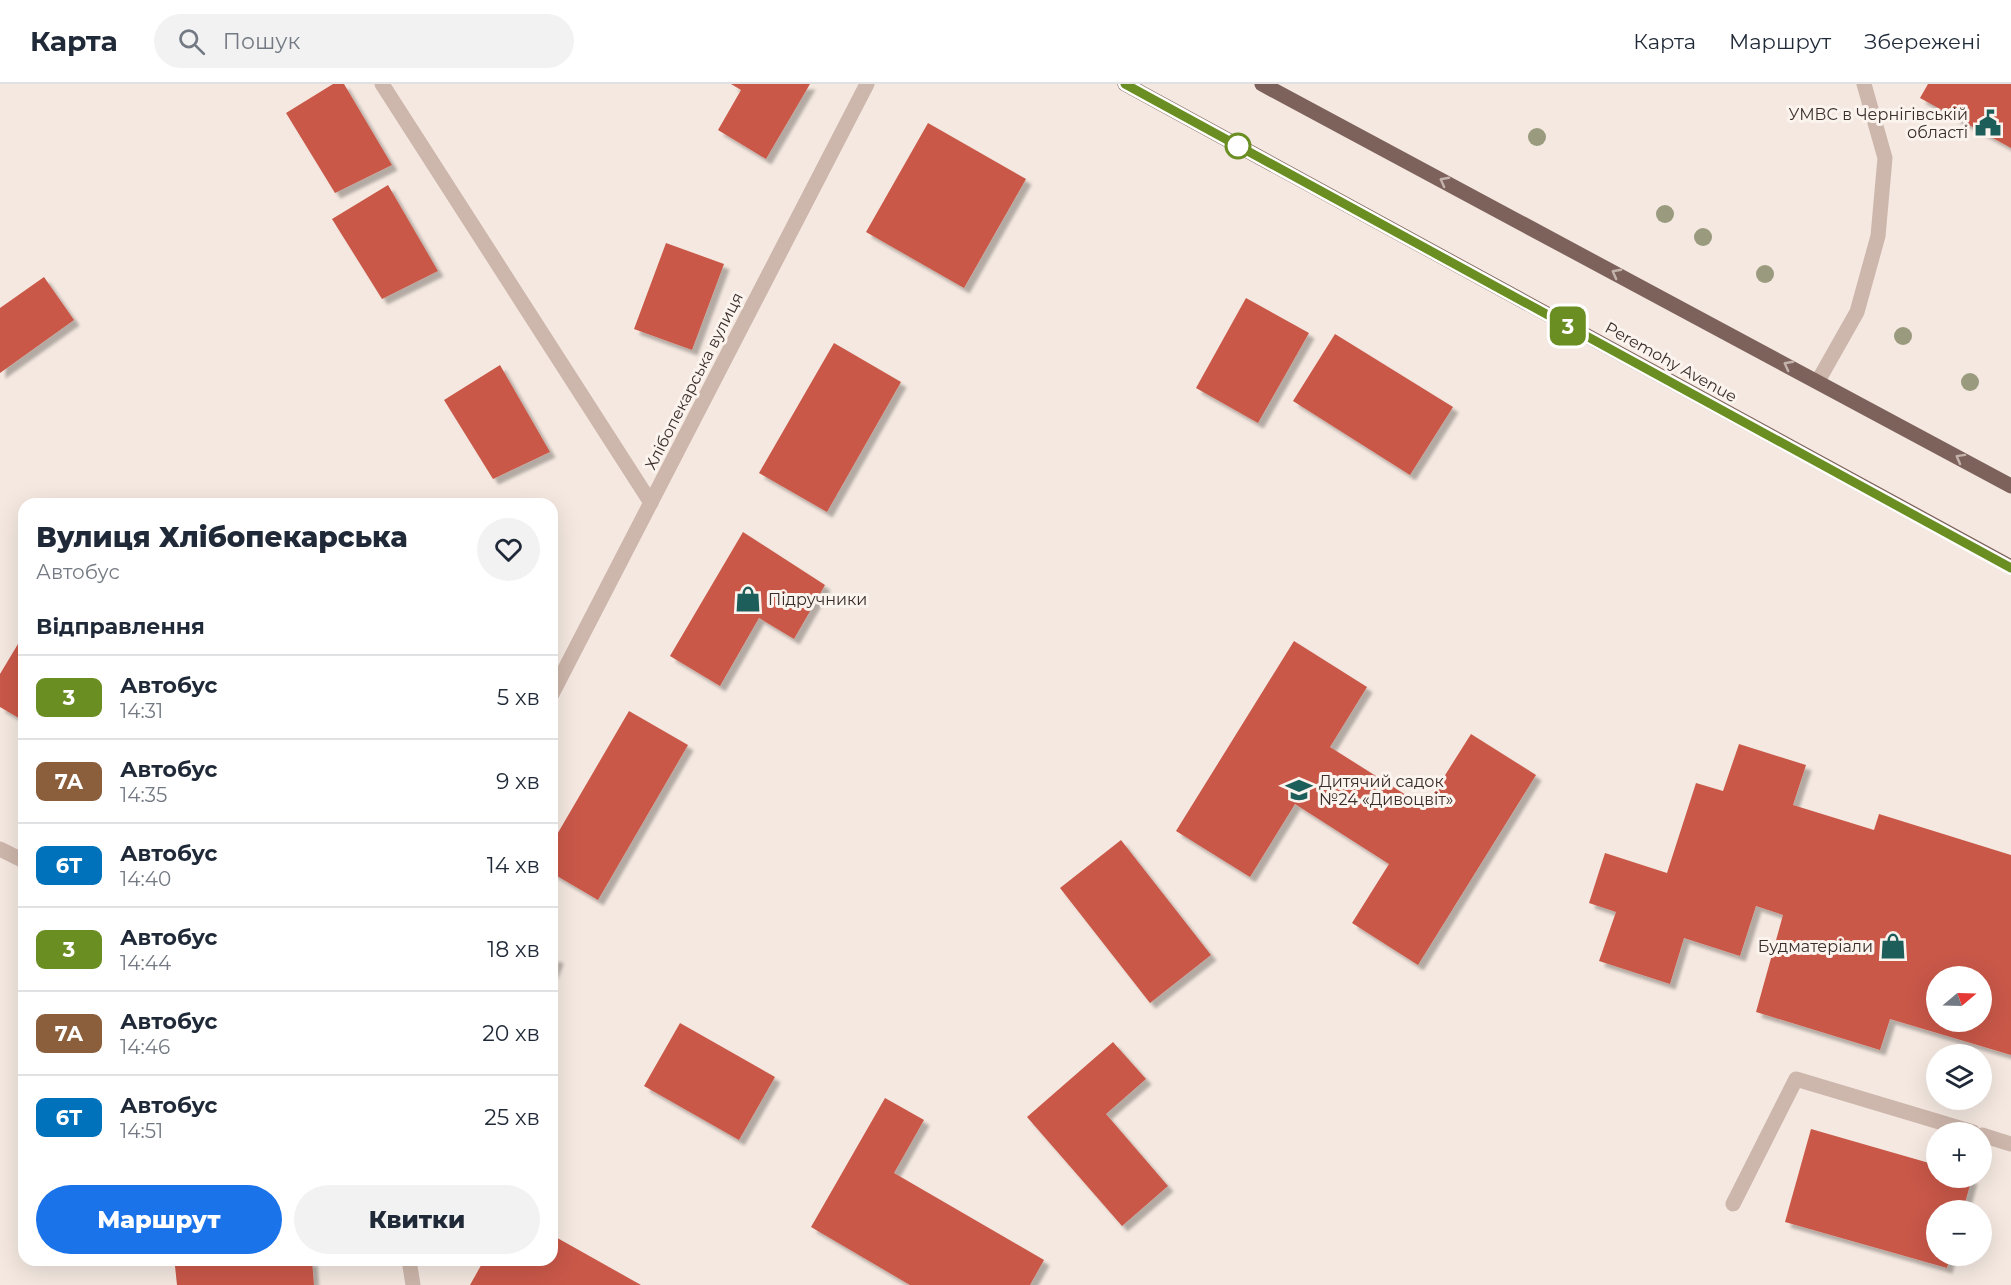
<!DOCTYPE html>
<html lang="uk">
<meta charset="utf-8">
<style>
:root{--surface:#fff;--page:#f2f2f3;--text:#1f2937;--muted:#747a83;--line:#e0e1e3;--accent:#1a73e8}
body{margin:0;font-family:Montserrat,sans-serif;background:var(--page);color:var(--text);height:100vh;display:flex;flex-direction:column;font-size:22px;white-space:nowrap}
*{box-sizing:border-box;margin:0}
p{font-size:20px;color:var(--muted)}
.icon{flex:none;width:33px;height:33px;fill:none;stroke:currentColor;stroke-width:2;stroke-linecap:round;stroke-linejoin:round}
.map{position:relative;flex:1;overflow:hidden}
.details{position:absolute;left:18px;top:414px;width:540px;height:768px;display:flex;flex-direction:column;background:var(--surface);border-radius:18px;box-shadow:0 6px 24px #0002}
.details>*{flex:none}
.badge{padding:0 12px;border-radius:9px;font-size:21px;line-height:39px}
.needle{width:39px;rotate:71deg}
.controls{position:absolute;left:1926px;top:882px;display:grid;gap:12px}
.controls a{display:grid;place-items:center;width:66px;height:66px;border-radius:50%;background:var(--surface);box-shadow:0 6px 24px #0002;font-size:30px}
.map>.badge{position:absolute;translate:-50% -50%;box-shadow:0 0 0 3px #fff}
h2{padding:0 18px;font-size:22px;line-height:54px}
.round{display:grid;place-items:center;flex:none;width:63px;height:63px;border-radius:32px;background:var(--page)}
.headline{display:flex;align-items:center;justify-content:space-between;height:102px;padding:0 18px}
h1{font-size:28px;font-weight:800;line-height:45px}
.cta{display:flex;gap:12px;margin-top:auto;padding:12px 18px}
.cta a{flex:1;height:69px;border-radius:36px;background:var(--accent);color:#fff;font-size:24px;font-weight:800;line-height:69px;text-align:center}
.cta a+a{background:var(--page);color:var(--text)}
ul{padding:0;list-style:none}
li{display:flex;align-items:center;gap:18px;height:84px;padding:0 18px;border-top:2px solid var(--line)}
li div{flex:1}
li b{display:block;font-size:22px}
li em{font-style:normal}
li .badge{min-width:66px;font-weight:700;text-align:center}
header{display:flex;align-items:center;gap:36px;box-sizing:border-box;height:84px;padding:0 30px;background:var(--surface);border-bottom:2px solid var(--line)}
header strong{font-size:28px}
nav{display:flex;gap:33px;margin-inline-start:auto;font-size:21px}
.search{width:420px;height:54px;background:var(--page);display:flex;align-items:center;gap:15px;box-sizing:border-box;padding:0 21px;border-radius:33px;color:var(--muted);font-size:22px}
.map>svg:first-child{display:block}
.building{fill:#c95949;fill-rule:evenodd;filter:url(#shadow)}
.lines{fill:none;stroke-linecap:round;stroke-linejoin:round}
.lane{stroke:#cdb6ab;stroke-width:15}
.street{stroke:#cdb6ab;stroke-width:15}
.primary{stroke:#7d625b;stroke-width:15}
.tree{fill:#999a7e}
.oneway{stroke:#c2b2ab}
.line-casing{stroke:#fff;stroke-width:14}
.line{stroke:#6b8e23;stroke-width:9}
.stop-dot{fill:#fff;stroke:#6b8e23;stroke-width:3}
.labels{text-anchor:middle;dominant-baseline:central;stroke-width:6;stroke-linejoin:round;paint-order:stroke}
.poi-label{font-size:16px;fill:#3a2d2a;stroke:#fbf3ed;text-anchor:end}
.street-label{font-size:16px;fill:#3a2d2a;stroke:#fbf3ed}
</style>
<header>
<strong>Карта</strong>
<div class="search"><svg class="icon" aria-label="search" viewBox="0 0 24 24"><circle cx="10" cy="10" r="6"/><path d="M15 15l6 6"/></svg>Пошук</div>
<nav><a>Карта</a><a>Маршрут</a><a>Збережені</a></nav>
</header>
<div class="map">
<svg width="2011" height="1201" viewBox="0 0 2011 1201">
<defs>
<filter id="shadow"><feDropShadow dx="5.5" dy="5.5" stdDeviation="1.5" flood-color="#0004"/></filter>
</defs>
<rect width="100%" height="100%" fill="#f4e8e0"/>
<path class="building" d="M333,0H344L392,81L335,109L286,29Z
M731,0H810L766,75L718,46L741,6Z
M1928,0H2011V64L1920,14Z
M928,39L1026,95L964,204L866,148Z
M388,101L438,187L382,215L332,135Z
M666,159L724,180L692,266L634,245Z
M44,193L74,236L0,289V224Z
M1246,214L1309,249L1258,339L1196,304Z
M1335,250L1453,323L1410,391L1293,317Z
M834,259L901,298L827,428L759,389Z
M500,281L550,368L493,395L444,316Z
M743,448L825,501L794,555L759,534L720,602L670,572Z
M24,550V637L0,623V590Z
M1294,557L1367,603L1330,663L1425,723L1471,650L1536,691L1418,881L1352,839L1389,780L1295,720L1250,793L1176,747Z
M629,627L688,661L598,816L552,789V759Z
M1739,660L1806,681L1793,721L1874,746L1879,730L2011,771V971L1890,935L1880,966L1756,928L1783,831L1756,822L1740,872L1684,854L1670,900L1599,877L1616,828L1589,819L1605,769L1667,789L1696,699L1723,707ZM1936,892H1982V938H1936Z
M1121,756L1211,871L1150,919L1060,804Z
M552,872L558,874L552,891Z
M680,939L775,993L739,1056L644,1002Z
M1113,958L1146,995L1106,1030L1168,1102L1122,1142L1027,1033Z
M885,1014L924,1036L894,1089L1044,1176L1030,1201H910L811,1143Z
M1811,1045L1936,1081V1094H1972L1963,1126H1936V1172H1950L1947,1184L1785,1138Z
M552,1151L641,1201H470L484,1176H552Z
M243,1176H312L314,1201H177L175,1182Z"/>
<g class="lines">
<path class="lane" d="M382,0L651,419
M1982,1051L2011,1060
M1733,1120L1796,995L1973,1048"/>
<path class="street" d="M1818,297L1857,228L1878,152L1885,74L1864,0
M552,610L867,0
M0,765L24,777
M409,1176L413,1201"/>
<path class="primary" d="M1125,0L2011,483
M1262,0L2011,402"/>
</g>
<g class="tree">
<circle cx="1537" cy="53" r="9"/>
<circle cx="1665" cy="130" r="9"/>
<circle cx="1703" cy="153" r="9"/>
<circle cx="1765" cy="190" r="9"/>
<circle cx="1903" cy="252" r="9"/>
<circle cx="1970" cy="298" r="9"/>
</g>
<defs><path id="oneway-chevron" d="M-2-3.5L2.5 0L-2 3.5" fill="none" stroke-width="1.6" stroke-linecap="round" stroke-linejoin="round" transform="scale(1.5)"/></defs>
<g class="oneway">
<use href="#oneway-chevron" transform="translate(1444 97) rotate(-152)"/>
<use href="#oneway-chevron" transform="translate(1616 189) rotate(-152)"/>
<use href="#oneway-chevron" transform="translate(1788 281) rotate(-152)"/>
<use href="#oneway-chevron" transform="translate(1960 374) rotate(-151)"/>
</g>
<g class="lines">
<g class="line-casing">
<path id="line" d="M1125,0L2011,484"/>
</g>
<use href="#line" class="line"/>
</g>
<defs>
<g id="civic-bare" transform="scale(2.07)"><path d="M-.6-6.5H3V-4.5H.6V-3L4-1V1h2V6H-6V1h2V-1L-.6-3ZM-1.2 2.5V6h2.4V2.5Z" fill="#1e5e5a" stroke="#fbf3ed" stroke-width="2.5" paint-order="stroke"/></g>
<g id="shop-bare" transform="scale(2.07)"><path d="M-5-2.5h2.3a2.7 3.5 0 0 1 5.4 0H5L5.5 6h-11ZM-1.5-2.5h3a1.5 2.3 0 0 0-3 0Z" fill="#1e5e5a" stroke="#fbf3ed" stroke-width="2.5" paint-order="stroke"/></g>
<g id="school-bare" transform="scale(2.07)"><path d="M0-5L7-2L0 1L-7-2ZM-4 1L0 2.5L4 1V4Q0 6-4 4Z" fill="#1e5e5a" stroke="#fbf3ed" stroke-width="2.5" paint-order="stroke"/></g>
</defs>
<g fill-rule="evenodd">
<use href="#civic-bare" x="1988" y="39"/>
<use href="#shop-bare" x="748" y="515"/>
<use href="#school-bare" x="1299" y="706"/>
<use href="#shop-bare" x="1893" y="862"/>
</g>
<circle class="stop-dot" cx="1238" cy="62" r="12"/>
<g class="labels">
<g class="poi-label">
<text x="1968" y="30">УМВС в Чернігівській<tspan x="1968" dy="18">області</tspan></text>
<text x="768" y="515" text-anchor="start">Підручники</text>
<text x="1319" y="697" text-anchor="start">Дитячий садок<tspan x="1319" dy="18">№24 «Дивоцвіт»</tspan></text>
<text x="1873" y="862">Будматеріали</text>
</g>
<g class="street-label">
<text transform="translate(1671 278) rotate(29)">Peremohy Avenue</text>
<text transform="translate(694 297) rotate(-63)">Хлібопекарська вулиця</text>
</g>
</g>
</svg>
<div class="controls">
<a><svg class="needle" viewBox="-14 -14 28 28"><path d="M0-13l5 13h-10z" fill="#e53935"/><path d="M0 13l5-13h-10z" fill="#747a83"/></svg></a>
<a><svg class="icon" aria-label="layers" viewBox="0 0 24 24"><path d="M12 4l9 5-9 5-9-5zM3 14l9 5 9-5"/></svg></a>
<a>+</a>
<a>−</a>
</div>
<b class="badge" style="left:1568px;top:242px;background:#6b8e23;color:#fff">3</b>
<section class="details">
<div class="headline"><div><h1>Вулиця Хлібопекарська</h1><p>Автобус</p></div><a class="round"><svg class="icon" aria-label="heart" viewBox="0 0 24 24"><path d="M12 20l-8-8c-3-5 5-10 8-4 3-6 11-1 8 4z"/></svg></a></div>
<h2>Відправлення</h2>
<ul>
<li><span class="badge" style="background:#6b8e23;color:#fff">3</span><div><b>Автобус</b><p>14:31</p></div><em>5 хв</em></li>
<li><span class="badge" style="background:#8b5e3c;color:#fff">7А</span><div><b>Автобус</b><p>14:35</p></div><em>9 хв</em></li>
<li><span class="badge" style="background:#0072bc;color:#fff">6Т</span><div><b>Автобус</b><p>14:40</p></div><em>14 хв</em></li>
<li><span class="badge" style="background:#6b8e23;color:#fff">3</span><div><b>Автобус</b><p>14:44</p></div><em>18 хв</em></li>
<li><span class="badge" style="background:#8b5e3c;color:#fff">7А</span><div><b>Автобус</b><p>14:46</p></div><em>20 хв</em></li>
<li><span class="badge" style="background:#0072bc;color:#fff">6Т</span><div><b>Автобус</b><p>14:51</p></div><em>25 хв</em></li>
</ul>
<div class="cta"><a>Маршрут</a><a>Квитки</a></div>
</section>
</div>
